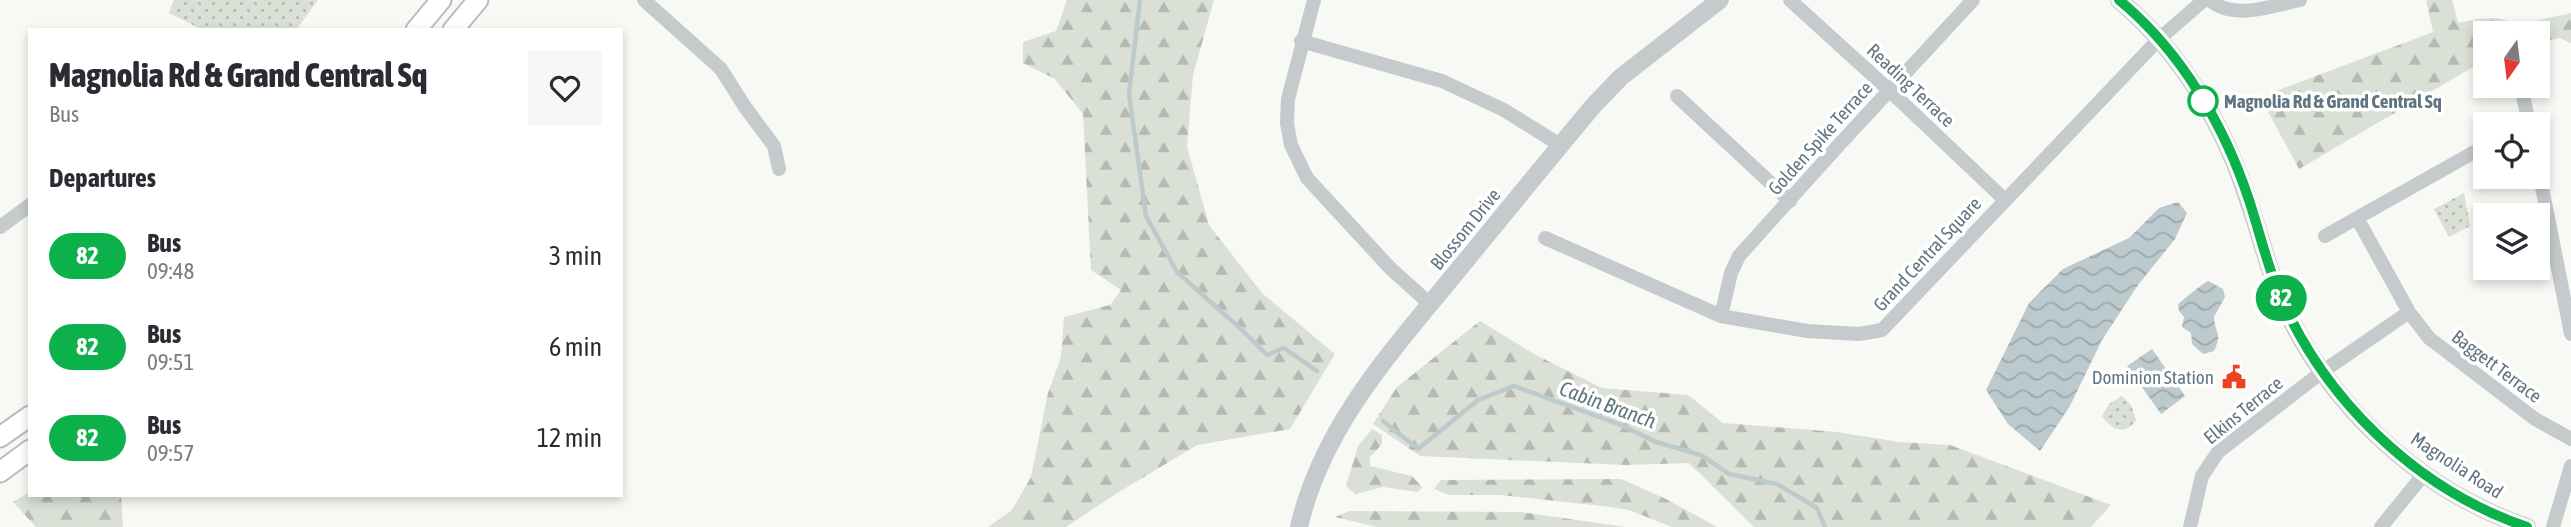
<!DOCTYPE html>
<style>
:root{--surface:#fff;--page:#f7f7f7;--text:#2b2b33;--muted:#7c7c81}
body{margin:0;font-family:"Asap Condensed",sans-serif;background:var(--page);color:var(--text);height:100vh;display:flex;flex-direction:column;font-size:26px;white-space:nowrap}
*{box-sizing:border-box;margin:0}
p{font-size:23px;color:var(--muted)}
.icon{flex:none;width:38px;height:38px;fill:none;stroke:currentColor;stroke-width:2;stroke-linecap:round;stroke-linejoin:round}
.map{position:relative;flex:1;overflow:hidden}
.side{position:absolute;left:28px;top:28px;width:595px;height:469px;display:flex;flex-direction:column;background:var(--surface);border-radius:0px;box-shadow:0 4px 10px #0003}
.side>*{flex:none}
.badge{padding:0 14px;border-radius:23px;font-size:24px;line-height:46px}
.needle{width:46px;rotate:194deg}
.tools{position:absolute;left:2473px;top:21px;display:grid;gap:14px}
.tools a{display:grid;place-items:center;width:77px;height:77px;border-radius:0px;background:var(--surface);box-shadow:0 4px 10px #0003;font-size:35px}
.map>.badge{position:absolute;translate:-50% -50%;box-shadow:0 0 0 4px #fff}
h2{padding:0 21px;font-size:26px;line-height:63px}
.round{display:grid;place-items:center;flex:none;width:74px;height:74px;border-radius:0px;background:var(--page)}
.head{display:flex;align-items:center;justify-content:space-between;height:119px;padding:0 21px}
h1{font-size:33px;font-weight:800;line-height:52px}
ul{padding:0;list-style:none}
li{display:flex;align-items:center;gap:21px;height:91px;padding:0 21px}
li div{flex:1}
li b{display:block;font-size:26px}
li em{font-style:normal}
li .badge{min-width:77px;font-weight:700;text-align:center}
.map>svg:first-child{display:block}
.forest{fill:url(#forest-firs)}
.park{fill:url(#park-dots)}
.water{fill:url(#water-waves)}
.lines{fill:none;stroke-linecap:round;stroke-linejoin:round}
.stream{stroke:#bcc9cd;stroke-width:4.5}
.secondary-casing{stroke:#b7bdc1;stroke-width:23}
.minor{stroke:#c5cacc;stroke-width:14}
.tertiary{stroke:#c5cacc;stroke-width:18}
.secondary{stroke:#fff;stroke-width:19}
.line-casing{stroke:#fff;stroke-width:16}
.line{stroke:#0db14b;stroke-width:10}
.stop-dot{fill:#fff;stroke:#0db14b;stroke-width:3.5}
.labels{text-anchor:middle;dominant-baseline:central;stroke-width:7;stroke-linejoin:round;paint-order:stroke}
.street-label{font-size:19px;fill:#617581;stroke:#fff}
.stop-label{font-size:19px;font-weight:bold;fill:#617581;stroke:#fff;text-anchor:start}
.poi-label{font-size:19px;fill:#617581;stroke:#fff;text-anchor:end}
.water-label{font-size:21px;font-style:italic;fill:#5c767c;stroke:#fff}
</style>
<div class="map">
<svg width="2571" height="527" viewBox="0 0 2571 527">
<defs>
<pattern id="forest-firs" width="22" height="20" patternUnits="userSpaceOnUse" patternTransform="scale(1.75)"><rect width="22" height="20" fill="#dae0d5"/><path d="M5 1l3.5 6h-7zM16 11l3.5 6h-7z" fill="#b4bab2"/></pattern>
<pattern id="park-dots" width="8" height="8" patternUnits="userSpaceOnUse" patternTransform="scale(1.75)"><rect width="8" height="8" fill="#dae0d5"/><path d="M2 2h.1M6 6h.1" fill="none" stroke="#b4bab2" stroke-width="1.8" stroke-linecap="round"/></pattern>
<pattern id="water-waves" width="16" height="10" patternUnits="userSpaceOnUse" patternTransform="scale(1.75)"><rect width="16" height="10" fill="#bcc9cd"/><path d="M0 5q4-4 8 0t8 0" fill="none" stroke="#9ca8ac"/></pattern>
</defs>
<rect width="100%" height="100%" fill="#f8f8f5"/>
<path class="forest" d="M1067,0H1214L1193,75L1187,147L1209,225L1262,293L1335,354L1290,429L1197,445L1114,495L1066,527H988L1012,510L1031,477L1048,393L1061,357L1064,317L1110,305L1121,290L1091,270L1083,114L1055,79L1023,63V42L1056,31Z
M2426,0H2452L2458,23L2477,19L2496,18L2520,24L2571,13V43L2560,38L2538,43V33H2485V60L2299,169L2260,97L2433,32Z
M1480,321L1534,354L1602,388L1688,395L1723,423L1837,432L1899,442L1950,445L2111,505L2091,527H1754L1689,463L1625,465L1420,456L1373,424L1397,387Z
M1372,429L1382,435V444L1370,457V466L1412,476L1422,487L1418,492L1383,487L1355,494L1346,486L1358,446Z
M1621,479L1666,499L1717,527H1672L1629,510L1610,507L1500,495H1449L1434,489L1441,480Z
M30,492V495H121L123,527H36L13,502Z
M1350,511L1521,512L1626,527H1377L1335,517Z"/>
<path class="park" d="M174,0H318L296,30H203L169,13Z
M2464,193L2470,226L2449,237L2434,209Z
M2122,396L2131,405L2136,420C2126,436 2111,430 2102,416L2109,404Z"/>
<path class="water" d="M2178,202L2187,213L2175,239L2138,285L2102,340L2070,406L2040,451L2008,424L1986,390L2029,303L2063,269L2129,238L2159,208Z
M2208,281L2223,289L2225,297L2214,317C2215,336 2223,331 2214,351L2203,354L2192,344L2191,333L2182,327L2184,317L2179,311L2178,305C2179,302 2203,284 2208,281Z
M2152,349L2185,396L2161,414L2127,366Z"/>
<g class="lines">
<path class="stream" d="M1140,0L1129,94L1146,216L1177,272L1241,329L1267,355L1284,348L1317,371
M1383,421L1418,449L1478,400L1514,386L1621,425L1656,442L1701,455L1729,474L1777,484L1817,508L1825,527"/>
<g class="secondary-casing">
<path id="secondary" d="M416,30L441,0
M453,30L478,0
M0,437L30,416
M0,472L30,450"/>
</g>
<path class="minor" d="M644,0L721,69L745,107L774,146L779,169
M1314,0L1288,99L1287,123L1291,145L1307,178L1390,268L1430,304
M1790,0L1889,90L2005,200
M2209,0C2236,21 2270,6 2300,0
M1301,41L1442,81L1504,110L1560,145
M2521,86L2529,124
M1677,96L1790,201
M2538,167L2571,334
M2357,218L2409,312L2429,338L2535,419L2571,439
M0,227L30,205
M2325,236L2485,146
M1545,238L1721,316L1807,331L1859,334L1882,330L2159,39L2204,0
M1721,316L1731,273L1739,256L1837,147L1973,0
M2190,527L2202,476L2218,452L2322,372L2409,312
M2381,527L2424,474
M2553,527L2571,466"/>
<path class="tertiary" d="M2119,0C2181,52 2225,126 2249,203C2259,231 2266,260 2277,289C2321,398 2415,489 2527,527
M1299,527C1322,427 1391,352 1454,275C1501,218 1547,161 1594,105L1621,77L1720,0"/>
<use href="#secondary" class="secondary"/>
</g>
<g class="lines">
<g class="line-casing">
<path id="line" d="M2119,0C2181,51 2225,126 2250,203C2259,231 2266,260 2277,288C2321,397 2415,489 2527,527"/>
</g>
<use href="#line" class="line"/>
</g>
<defs>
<g id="civic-bare" transform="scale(1.89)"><path d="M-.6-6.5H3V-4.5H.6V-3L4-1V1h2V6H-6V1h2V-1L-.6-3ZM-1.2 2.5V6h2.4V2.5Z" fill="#ed4220" stroke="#fff" stroke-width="2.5" paint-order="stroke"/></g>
</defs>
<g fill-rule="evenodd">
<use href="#civic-bare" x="2234" y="377"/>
</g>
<circle class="stop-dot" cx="2203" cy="101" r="14"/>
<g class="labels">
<g class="street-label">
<text transform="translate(1911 85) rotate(43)">Reading Terrace</text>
<text transform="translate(1820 138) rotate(-48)">Golden Spike Terrace</text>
<text transform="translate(1465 229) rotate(-51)">Blossom Drive</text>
<text transform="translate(1927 254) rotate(-47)">Grand Central Square</text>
<text transform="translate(2497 366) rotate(37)">Baggett Terrace</text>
<text transform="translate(2243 410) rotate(-39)">Elkins Terrace</text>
<text transform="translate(2457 465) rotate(33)">Magnolia Road</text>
</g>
<g class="stop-label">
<text x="2224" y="101">Magnolia Rd &amp; Grand Central Sq</text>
</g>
<g class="poi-label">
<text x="2214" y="377">Dominion Station</text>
</g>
<g class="water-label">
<text transform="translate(1608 404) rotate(20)">Cabin Branch</text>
</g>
</g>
</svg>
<div class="tools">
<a><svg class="needle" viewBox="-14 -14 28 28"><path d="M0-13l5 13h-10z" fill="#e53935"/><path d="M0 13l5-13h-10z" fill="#7c7c81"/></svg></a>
<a><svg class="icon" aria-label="locate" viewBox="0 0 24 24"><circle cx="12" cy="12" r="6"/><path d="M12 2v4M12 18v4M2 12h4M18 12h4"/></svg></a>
<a><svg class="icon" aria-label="layers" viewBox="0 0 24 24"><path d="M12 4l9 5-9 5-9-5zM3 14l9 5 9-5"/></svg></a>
</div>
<b class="badge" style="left:2281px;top:298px;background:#0db14b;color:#fff">82</b>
<section class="side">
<div class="head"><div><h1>Magnolia Rd &amp; Grand Central Sq</h1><p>Bus</p></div><a class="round"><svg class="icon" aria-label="heart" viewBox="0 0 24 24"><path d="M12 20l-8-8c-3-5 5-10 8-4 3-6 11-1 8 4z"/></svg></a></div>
<h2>Departures</h2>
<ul>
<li><span class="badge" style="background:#0db14b;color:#fff">82</span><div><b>Bus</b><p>09:48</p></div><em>3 min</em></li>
<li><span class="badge" style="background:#0db14b;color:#fff">82</span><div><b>Bus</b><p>09:51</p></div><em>6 min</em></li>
<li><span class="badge" style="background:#0db14b;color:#fff">82</span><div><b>Bus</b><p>09:57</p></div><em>12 min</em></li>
</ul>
</section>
</div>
